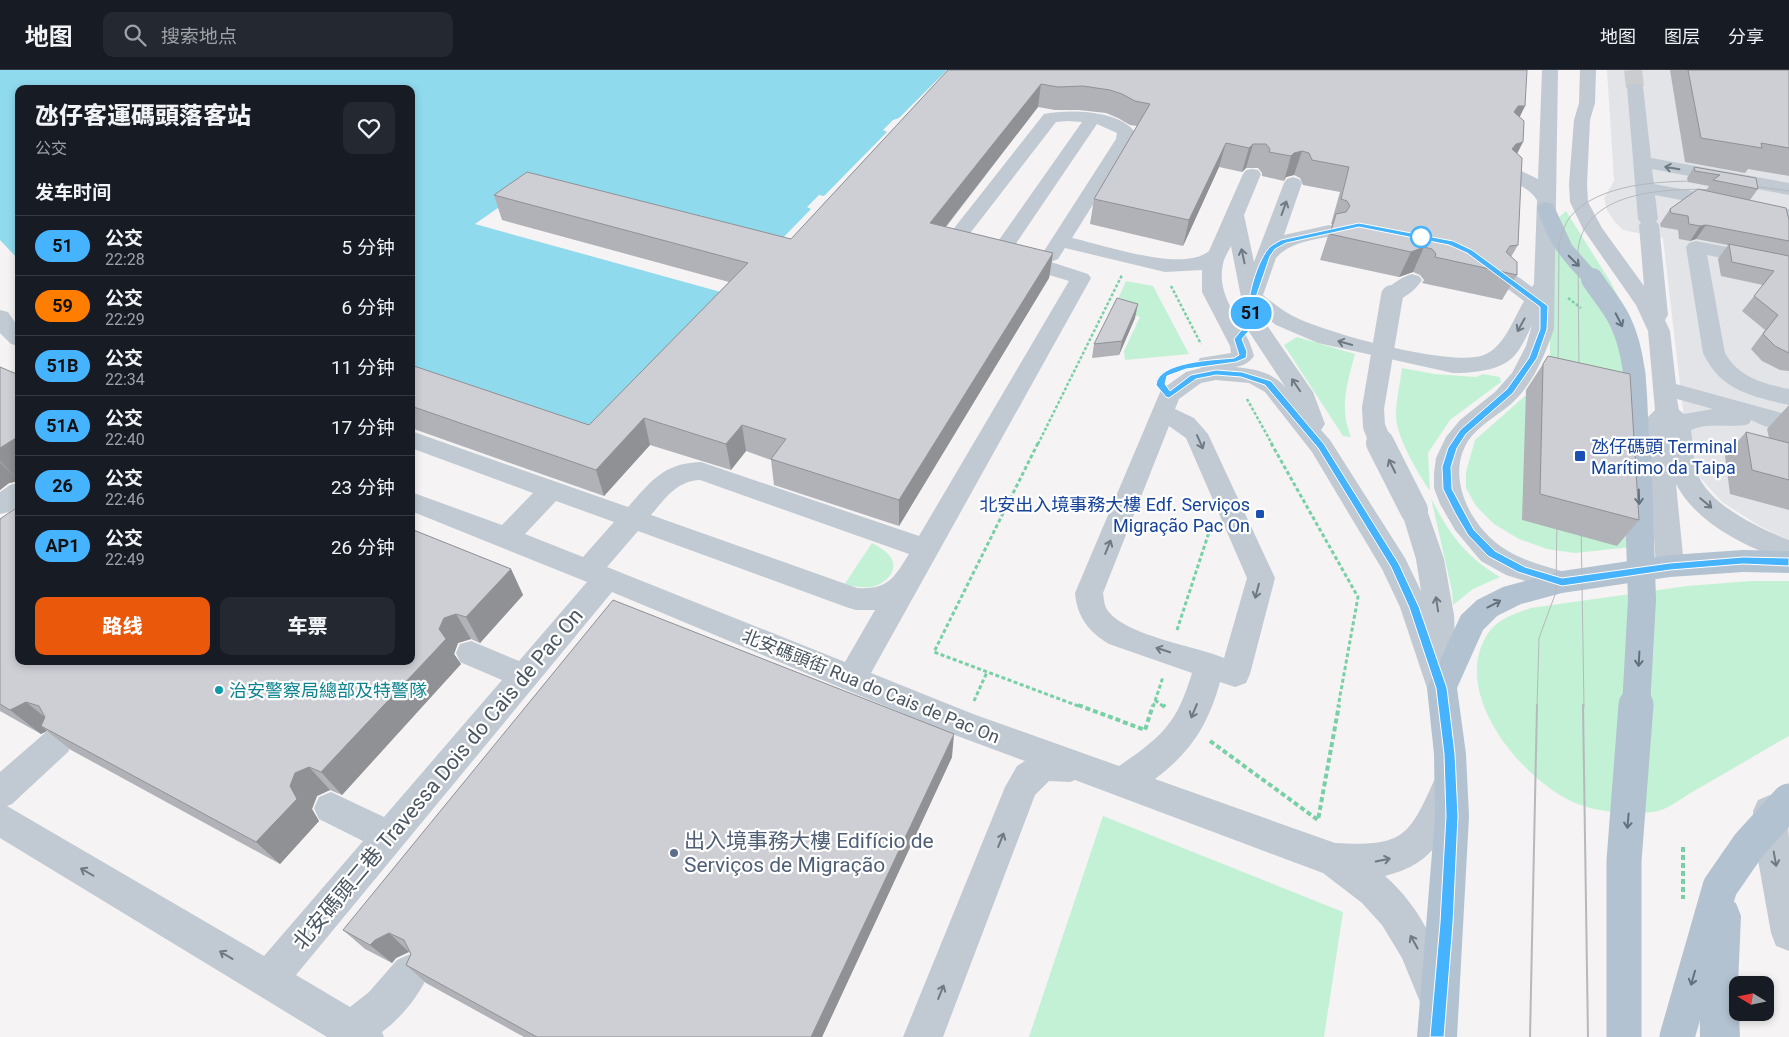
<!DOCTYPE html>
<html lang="zh">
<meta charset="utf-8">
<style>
:root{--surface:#171b24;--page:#242831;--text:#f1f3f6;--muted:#9ea1a6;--line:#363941;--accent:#ea580c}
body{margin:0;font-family:Roboto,"Noto Sans SC",sans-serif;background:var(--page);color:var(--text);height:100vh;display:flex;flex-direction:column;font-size:19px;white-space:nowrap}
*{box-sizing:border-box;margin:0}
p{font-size:16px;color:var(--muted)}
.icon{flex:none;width:28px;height:28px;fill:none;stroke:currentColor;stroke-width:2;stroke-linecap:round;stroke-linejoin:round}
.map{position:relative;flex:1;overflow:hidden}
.sheet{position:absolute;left:15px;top:15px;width:400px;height:580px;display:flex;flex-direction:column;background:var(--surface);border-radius:10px;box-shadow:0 2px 8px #0003}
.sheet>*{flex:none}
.badge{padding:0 10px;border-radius:16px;font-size:18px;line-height:32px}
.needle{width:32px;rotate:280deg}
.tools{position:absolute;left:1729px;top:906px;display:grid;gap:10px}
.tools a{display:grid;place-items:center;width:45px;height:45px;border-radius:10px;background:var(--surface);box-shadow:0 2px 8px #0003;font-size:25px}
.map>.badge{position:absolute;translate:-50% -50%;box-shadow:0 0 0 2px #fff}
h2{padding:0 20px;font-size:19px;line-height:45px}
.round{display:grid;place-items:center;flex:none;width:52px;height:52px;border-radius:10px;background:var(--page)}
.overview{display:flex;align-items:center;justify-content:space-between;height:85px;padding:0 20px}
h1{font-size:24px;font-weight:800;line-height:38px}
.action{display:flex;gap:10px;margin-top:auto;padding:10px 20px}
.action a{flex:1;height:58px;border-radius:10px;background:var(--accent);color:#fff;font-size:20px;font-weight:800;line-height:58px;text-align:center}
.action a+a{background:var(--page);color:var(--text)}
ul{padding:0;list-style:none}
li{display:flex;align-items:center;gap:15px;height:60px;padding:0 20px;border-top:1px solid var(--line)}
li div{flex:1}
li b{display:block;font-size:19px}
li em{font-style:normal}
li .badge{min-width:55px;font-weight:700;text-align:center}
header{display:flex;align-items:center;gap:30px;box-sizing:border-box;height:70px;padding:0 25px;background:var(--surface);border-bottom:1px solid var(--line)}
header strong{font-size:24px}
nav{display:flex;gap:28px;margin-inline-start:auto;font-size:18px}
.search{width:350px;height:45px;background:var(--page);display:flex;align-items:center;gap:12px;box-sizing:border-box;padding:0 18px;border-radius:10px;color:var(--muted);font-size:19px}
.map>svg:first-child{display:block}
.airport{fill:#e2e4e7}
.green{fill:#c3f1d5}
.water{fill:#90daee}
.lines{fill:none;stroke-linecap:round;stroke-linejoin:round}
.minor-tunnel{stroke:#caccce;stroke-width:18;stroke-dasharray:18 9;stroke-linecap:butt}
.path-far2{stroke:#7ad0a6;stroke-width:2.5;stroke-dasharray:3 2;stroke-linecap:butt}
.path-far1{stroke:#7ad0a6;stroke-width:3;stroke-dasharray:4 2.5;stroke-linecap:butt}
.path{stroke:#7ad0a6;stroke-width:4;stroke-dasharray:5 3;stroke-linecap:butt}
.minor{fill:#c1cad2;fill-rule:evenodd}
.major{fill:#b3c2d1;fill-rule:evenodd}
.tram-far1{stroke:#b5b8bd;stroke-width:1}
.tram{stroke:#b5b8bd;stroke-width:2}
.minor-bridge-far1{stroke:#c1cad2;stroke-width:22}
.minor-bridge{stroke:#c1cad2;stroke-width:28}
.major-bridge-far2{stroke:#b3c2d1;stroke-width:22}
.major-bridge-far1{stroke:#b3c2d1;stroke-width:28}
.major-bridge{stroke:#b3c2d1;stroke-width:35}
.wall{fill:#b0b2b7}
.shaded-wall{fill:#909195}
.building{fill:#cdcfd5;stroke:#909195}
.oneway{stroke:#6e7983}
.oneway2{stroke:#64717d}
.line{fill:#46b3ff;stroke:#fff}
.stop-dot{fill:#fff;stroke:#46b3ff;stroke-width:2.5}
.transit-dot{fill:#1a4fb4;stroke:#fff;stroke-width:2}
.culture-dot{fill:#0f9aa8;stroke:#fff;stroke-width:2}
.service-dot{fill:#5c6f8a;stroke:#fff;stroke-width:2}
.labels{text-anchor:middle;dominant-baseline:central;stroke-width:4.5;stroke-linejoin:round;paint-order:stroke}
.transit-label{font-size:18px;fill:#164399;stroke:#fff;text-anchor:start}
.street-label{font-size:18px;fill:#4a5661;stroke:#fff}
.culture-label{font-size:18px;fill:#0d838f;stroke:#fff;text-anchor:start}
.near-street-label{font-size:21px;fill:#4a5661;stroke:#fff}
.near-service-label{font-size:21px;fill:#4e5e75;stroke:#fff;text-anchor:start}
</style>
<header>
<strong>地图</strong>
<div class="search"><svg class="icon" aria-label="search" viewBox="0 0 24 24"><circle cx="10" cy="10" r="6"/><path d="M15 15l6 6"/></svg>搜索地点</div>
<nav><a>地图</a><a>图层</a><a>分享</a></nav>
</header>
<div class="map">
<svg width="1789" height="967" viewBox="0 0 1789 967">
<rect width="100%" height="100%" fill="#f5f3f3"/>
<path class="airport" d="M1607,0H1789V470L1758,455L1722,432L1696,403L1687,374L1663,168L1623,160L1614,151L1607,140L1604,128L1614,111Z"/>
<path class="green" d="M1566,141L1610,211L1626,242L1637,272L1646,303L1641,476L1575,483L1547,479L1519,469L1494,454L1476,436L1466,418V402L1475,370L1550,304V162L1558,148Z
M1126,211L1153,216L1189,284L1125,290L1124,281L1140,247L1114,238Z
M1297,267L1355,284C1347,314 1339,338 1351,367L1343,366L1284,275Z
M1402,298L1434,304L1476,307L1483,304L1500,307L1501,312L1450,350L1428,383L1430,421C1418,404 1396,366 1396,346C1396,330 1400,314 1402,298Z
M1431,428C1449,464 1465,486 1500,507L1473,519L1453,535L1452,521Z
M872,473C879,477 887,481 891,488C899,501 885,514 872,517C862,518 853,516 844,515Z
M1752,511H1789V666C1757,684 1726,703 1694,721C1683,727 1670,738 1658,741C1635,746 1594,742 1573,732C1520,708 1448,620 1489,562C1499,548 1516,543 1531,538L1687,516Z
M1103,746L1343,842L1324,967H1029Z"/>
<path class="water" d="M0,0H947L899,48L893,50L883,60L887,62L824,126L819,125L807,137L811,139L774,177L532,114L475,154L728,224L592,364L411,303V19H19V190L0,170Z"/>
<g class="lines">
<path class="minor-tunnel" d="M1633,0L1635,17"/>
<path class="path-far2" d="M1171,216L1201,274
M1568,228L1581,238
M1247,329L1272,374
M1038,374L1122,205"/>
<path class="path-far1" d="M1038,373L934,582L1081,637
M1271,373L1358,527L1338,637
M1177,560L1210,459
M1155,630L1164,637
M974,631L987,602
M1153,637L1163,607"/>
<path class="path" d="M1078,635L1145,660L1153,635
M1163,635L1165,637
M1210,671L1318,750L1339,635
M1683,777V829"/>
<path class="minor" d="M1542,0H1558L1554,259C1544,287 1533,314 1511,334C1497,346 1479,355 1468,371C1444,409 1473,461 1508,481C1528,493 1550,497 1572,504L1576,512L1572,520L1562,523L1544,517L1506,505L1481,491L1455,460L1440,434L1434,418V403L1436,388L1446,367L1460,350L1495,322L1512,303L1526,276L1532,255C1527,265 1522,277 1515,285C1502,301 1472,303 1453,303L1318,273L1276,255L1262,244L1264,251L1313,322L1325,354L1321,360L1330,370L1405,488L1421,521L1416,489L1401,440L1405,433L1414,430L1423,433L1427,440L1444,489L1454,545L1456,589L1450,598L1457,618L1453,627L1442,631L1431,627L1427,618L1400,537L1382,499L1312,382L1265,322L1249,313L1216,310L1201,313L1179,329L1175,339L1194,348L1208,364L1275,508L1250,604L1246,613L1235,617L1220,612C1208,655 1191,682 1155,709L1335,773C1406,777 1409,766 1437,704L1449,700L1461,704L1466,715C1447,761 1438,793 1385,806C1420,836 1439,880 1455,923L1450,937L1436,942L1422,937L1402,888L1382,855L1362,833L1323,803L1075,710L1070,712L1049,711L1035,725L943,967H903L1005,717L1017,696L1025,691L952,664L612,522L296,905L350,937L369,922L397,890L410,884L423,890L429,903C419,926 402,947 382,962L384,967H327L0,768V702L46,662L57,658L68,662L73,672L68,682L12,734L7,736L264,886L363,771L319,749L314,738L319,727L331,722L384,747L502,610L460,592L456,583L460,574L471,571L519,591L587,512L411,441V422L502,455L533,423L411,378V361L628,437C651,411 664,393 701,392L919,466L1069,211L1016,195L968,183L955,175L950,166L955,157L1044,44C1068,39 1119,40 1135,62L1134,69L1072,168C1104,175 1183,203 1209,181L1243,104L1246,100L1252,99L1258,100L1261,104L1244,145L1254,192L1284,113L1287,109L1293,107L1299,109L1302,113L1284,165L1329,155L1336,157L1339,161L1336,165C1315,170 1291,171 1276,188L1263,225C1272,232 1282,240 1291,245C1321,262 1453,298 1484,285C1504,277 1513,250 1524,231L1497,211L1494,207L1497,203C1511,199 1521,209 1532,217L1534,214L1537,130C1527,114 1509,114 1502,103L1505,99L1511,98L1517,99L1538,109ZM1067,51L1082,52L994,177L982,175L971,168V162L1056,52ZM1097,54L1117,63L1116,69L1044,181L1036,184L1011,181ZM1231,176L1241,227L1239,241L1242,251L1286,318C1273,302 1255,299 1235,297C1243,296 1249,293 1254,286C1247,254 1215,230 1223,194C1224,188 1228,182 1231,176ZM1065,178L1165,202L1202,200V222L1230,276L1231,283L1200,288L1197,293L1201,298L1186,302L1161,320L1075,523C1077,547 1089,562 1109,574L1192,603C1177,653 1163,666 1119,696L973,644L871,603L1091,208L1088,204L1051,192L1058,189ZM1169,356L1186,368L1247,508L1224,588C1195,576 1127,566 1108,541C1104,536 1104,529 1103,523ZM700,410L909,484C894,508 888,520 857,518L651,445C665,429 676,411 700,410ZM556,431L614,452L583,487L525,464ZM638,461L846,537L856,540H875L845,592L607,497Z
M1580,0H1596L1595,33L1590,50L1587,114L1588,132L1602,158L1644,216L1639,155L1641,153L1638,149L1627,17L1629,14H1641L1643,17L1651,88L1789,113V125L1652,99L1654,114L1789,139V151L1655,125L1658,149L1656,151L1659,155L1668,245L1665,250L1670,261L1676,314L1789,345V361L1764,356L1751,350L1749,354C1729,359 1710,351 1691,360C1693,374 1693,389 1697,402C1708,435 1759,458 1789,470V491C1747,478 1697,454 1676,414L1684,496L1680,504L1670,507L1660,504L1656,496L1646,349L1655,340L1648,261L1636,235L1583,159L1570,132L1569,114L1574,50L1579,33ZM1677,329L1713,339L1684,344L1679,340Z
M1696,171L1789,189V201L1707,185L1725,283C1738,307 1764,314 1789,319V335C1751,326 1721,321 1703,283L1686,177L1689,173Z
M1412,204L1419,206L1422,210C1414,222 1399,234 1385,230L1381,226C1388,216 1401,207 1412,204Z
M0,240L8,242L19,258V276L11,274L0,263Z
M19,413V435L9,442L0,444V422L10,415Z
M1770,725L1782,730L1787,741L1789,769V881L1776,876L1771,863L1755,773L1753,741L1758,730Z"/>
<path class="major" d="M1546,132L1553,134L1572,175L1602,209L1599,213L1592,215L1585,213C1562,191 1546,169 1537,138L1539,134Z
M1743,480L1789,481V503L1743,502L1670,507L1562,523L1521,534L1497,546L1483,560L1457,618L1466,684L1469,746L1457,967H1417L1435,746L1434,684L1427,618L1461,545L1477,530L1503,517L1562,501L1670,485Z
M1723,828L1736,833L1741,846L1738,915L1740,967H1700C1700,926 1694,872 1710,833Z"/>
<path class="tram-far1" d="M1745,115L1789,121
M1558,301L1559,176C1561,166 1564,155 1570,147C1598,113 1662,111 1702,111
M1579,307L1578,179C1586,118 1673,118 1720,120
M1581,452L1584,637
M1537,637L1539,568L1556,522L1557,446"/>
<path class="tram" d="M1583,635L1588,967
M1530,967L1537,635"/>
<path class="minor-bridge-far1" d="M1381,374L1374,356L1373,338L1392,226"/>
<path class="minor-bridge" d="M1380,373L1414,440"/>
<path class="major-bridge-far2" d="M1592,209C1601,223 1613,236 1620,251C1638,288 1636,334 1638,374"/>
<path class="major-bridge-far1" d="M1636,637L1642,530L1637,373"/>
<path class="major-bridge" d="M1624,967V791L1636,635
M1677,967L1720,817L1749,775L1789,731"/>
</g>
<path class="wall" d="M948,0L1520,47L1517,83L1518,175L1511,187L1517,205L1502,230L1422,213L1424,210L1420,205L1413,202L1399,207L1320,190L1332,154H1331L1340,122L1303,115L1300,108L1294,105L1286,107L1284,111L1262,106V103L1258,98H1246L1242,102L1219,97L1183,176L1090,154L1094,129L1137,56L1130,55L1118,48L1106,43L1079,40H1055L1038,37L946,157L1053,183L1049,208L899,456L774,415L771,390L746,381L731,400L650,375L604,426L411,358V295L589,355L729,212L502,150L494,125L791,169Z
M1670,0H1789V106L1748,99L1745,103L1685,92Z
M1694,97L1758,119L1750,130L1789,150V301L1780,300L1762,291L1751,279L1765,260L1742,241L1763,215L1721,206L1718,189L1728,175L1696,169L1690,171L1679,169L1678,160L1661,157L1660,154L1670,139L1706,121L1709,116L1688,112L1687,108Z
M1135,248L1119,285L1092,288L1094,274Z
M1543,294L1639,450L1617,476L1522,450L1526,320Z
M0,297L19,305V411L9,413L0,420Z
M1789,335V440L1730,424L1725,386L1746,362L1769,368L1767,359Z
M0,449L19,591H411V459L511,499L523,525L480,573L471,569L458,573L454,584L461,594L342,725L330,720L317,726L312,739L319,751L280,794L71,680L47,661L41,664L0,641Z
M952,687L822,967H524L426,913L406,895L411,884L409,882L396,888L392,893L365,879L343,860Z"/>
<path class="shaded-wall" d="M1041,14L1038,37L929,178L930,153Z
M1518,36H1525L1514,59V42Z
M1523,72L1511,96L1512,79L1516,74Z
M1226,73L1219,97L1183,176L1189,150Z
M1253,74L1246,98L1242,102L1249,78Z
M1302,81L1294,105L1286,107L1284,111L1291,86L1294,83Z
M1706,155L1696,169L1690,171L1700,156Z
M1424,177L1413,202L1399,207L1411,182Z
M1053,183L1049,208L899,456V430Z
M1138,234L1135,248L1119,285L1122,271Z
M644,348L650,375L604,426L596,400Z
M742,355L746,381L731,400L726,374Z
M19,366V411L0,391V378Z
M0,392L19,411L9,413L0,420Z
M511,499L523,525L480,573L466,547Z
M456,544L471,569L458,573L454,584L461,594L342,725L321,702L439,559L444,548Z
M26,632L56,656H41L47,661L41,664L10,640Z
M954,664L952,687L822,967H811Z
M309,697L330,720L317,726L312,739L319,751L280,794L256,772L295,703Z
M389,863L409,882L396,888L392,893L370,875L375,870Z"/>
<path class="building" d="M948,0H1527L1525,36H1518L1514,42L1524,51L1523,72L1516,74L1512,79L1522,88L1518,175L1510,176L1506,182L1517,192V205L1435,187L1436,184L1432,179L1424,177L1411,182L1330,164L1336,144L1346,142L1350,136L1347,131L1341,129L1349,97L1312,90L1309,83L1302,81L1294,83L1291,86L1269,82L1270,79L1266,74H1253L1249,78L1226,73L1189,150L1094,129L1150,34L1135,31L1122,24L1110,20L1083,16L1058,17L1041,14L930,153L1053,183L899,430L771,389L786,369L742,355L726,374L644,348L596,400L411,336V295L589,355L748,193L494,125L527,102L791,169Z
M1688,0H1789V78L1761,73L1762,78L1701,68Z
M1694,97L1756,108L1758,119L1713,110L1720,105L1695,101Z
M1698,119L1786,138L1789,150V171L1706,155L1700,156L1689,154L1688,146L1671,143L1670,139Z
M1729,174L1789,186V283L1775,276L1763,264L1778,245L1754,226L1774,201L1732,192Z
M1117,228L1138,234L1122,271L1094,274Z
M1548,286L1630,304L1639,450L1540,424L1543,294Z
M0,297L19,305V366L0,378Z
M1746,362L1789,373V410L1752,400Z
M19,436V591H411V459L511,499L466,547L456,544L444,548L439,559L446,569L321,702L309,697L295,703L290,716L297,729L256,772L41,656L45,647L39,636L26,632L10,640L0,634V449Z
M613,530L954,664L811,967H537L406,895L411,884L404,870L389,863L375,870L370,875L343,860Z"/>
<defs><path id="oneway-shaft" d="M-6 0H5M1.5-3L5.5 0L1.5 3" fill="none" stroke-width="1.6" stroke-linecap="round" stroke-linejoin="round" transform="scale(1.25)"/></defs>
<g class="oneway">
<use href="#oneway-shaft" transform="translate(1672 98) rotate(-170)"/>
<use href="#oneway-shaft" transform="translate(1284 138) rotate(-70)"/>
<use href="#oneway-shaft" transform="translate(1243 186) rotate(-102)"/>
<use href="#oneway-shaft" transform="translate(1521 255) rotate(119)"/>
<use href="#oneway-shaft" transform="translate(1345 273) rotate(-164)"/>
<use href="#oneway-shaft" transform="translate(1296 315) rotate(-124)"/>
<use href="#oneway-shaft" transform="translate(1200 372) rotate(66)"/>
<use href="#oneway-shaft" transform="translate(1392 396) rotate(-116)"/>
<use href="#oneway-shaft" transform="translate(1706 433) rotate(40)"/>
<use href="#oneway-shaft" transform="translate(1108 477) rotate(-68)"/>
<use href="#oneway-shaft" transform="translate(1257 521) rotate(105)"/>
<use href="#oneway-shaft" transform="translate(1437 534) rotate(-99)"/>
<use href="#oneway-shaft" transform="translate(1163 580) rotate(-162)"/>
<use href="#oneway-shaft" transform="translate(1194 641) rotate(113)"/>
<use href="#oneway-shaft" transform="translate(1001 770) rotate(-68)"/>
<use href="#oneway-shaft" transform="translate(1775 789) rotate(80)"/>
<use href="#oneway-shaft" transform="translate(1383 790) rotate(-12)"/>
<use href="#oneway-shaft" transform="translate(87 802) rotate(-150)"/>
<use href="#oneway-shaft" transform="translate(1414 872) rotate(-119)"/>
<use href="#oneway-shaft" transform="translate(226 885) rotate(-149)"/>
<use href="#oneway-shaft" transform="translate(941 922) rotate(-68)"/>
</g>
<g class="oneway2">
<use href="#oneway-shaft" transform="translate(1574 191) rotate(45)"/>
<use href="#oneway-shaft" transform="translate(1619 250) rotate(63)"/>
<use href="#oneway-shaft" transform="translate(1639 427) rotate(88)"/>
<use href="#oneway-shaft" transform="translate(1494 534) rotate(-28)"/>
<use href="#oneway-shaft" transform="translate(1639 589) rotate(93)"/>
<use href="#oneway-shaft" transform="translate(1628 751) rotate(95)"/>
<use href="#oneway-shaft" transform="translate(1693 908) rotate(106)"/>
</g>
<path class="line" d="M1359,153L1453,171L1472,180L1548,236L1547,259L1537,288L1513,323L1466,364L1457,378L1451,397L1452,419L1474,460L1495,481L1525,497L1562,508L1670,493L1743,487L1789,488V496L1743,494L1670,500L1562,516L1518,502L1488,486L1468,465L1455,443L1443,419L1442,397L1448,378L1460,360L1507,319L1529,288L1540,259V237L1467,183L1449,175L1359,157L1286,173L1275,179L1270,186L1256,227L1254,241L1257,251L1242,269L1247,282L1246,288L1236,292L1186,299L1167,306L1165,314L1170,321L1191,305L1216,300L1242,302L1271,311L1324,374L1399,494L1419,537L1447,618L1455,684L1458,746L1453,853L1444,967H1430L1440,853L1446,746L1444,684L1436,618L1409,537L1391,497L1318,378L1265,315L1241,307L1216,305L1196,309L1169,328L1166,327L1156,315C1158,291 1215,290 1234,288L1239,285L1234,269L1249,251C1244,234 1258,187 1271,176C1274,174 1278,172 1281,170Z"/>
<circle class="stop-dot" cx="1421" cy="167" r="10"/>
<g class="transit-dot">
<rect x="1574" y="380" width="12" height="12" rx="2.5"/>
<rect x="1255" y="439" width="10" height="10" rx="2.5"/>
</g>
<circle class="culture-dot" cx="219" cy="620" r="5"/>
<circle class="service-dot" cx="674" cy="783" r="5"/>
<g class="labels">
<g class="transit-label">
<text x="1591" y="376">氹仔碼頭 Terminal<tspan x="1591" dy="21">Marítimo da Taipa</tspan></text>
<text x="1250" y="434" text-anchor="end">北安出入境事務大樓 Edf. Serviços<tspan x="1250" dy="21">Migração Pac On</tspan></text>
</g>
<g class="street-label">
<text transform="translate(871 616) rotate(22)">北安碼頭街 Rua do Cais de Pac On</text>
</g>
<g class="culture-label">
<text x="229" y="620">治安警察局總部及特警隊</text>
</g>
<g class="near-street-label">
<text transform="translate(438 709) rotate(-50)">北安碼頭二巷 Travessa Dois do Cais de Pac On</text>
</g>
<g class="near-service-label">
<text x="684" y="771">出入境事務大樓 Edifício de<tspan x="684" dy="24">Serviços de Migração</tspan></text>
</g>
</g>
</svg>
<div class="tools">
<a><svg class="needle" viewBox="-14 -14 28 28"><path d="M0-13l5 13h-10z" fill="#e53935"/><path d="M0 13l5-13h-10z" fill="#9ea1a6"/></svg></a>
</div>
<b class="badge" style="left:1251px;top:243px;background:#46b3ff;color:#111">51</b>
<section class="sheet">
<div class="overview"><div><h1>氹仔客運碼頭落客站</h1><p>公交</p></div><a class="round"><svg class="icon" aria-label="heart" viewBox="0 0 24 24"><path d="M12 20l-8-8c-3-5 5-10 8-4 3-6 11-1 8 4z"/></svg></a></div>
<h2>发车时间</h2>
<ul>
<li><span class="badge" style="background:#46b3ff;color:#111">51</span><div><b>公交</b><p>22:28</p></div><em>5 分钟</em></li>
<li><span class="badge" style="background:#ff7d00;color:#111">59</span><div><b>公交</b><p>22:29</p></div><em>6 分钟</em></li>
<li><span class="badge" style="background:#46b3ff;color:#111">51B</span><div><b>公交</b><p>22:34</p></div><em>11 分钟</em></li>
<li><span class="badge" style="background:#46b3ff;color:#111">51A</span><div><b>公交</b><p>22:40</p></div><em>17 分钟</em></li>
<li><span class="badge" style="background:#46b3ff;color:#111">26</span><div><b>公交</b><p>22:46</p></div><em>23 分钟</em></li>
<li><span class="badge" style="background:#46b3ff;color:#111">AP1</span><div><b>公交</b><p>22:49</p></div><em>26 分钟</em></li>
</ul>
<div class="action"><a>路线</a><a>车票</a></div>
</section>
</div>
